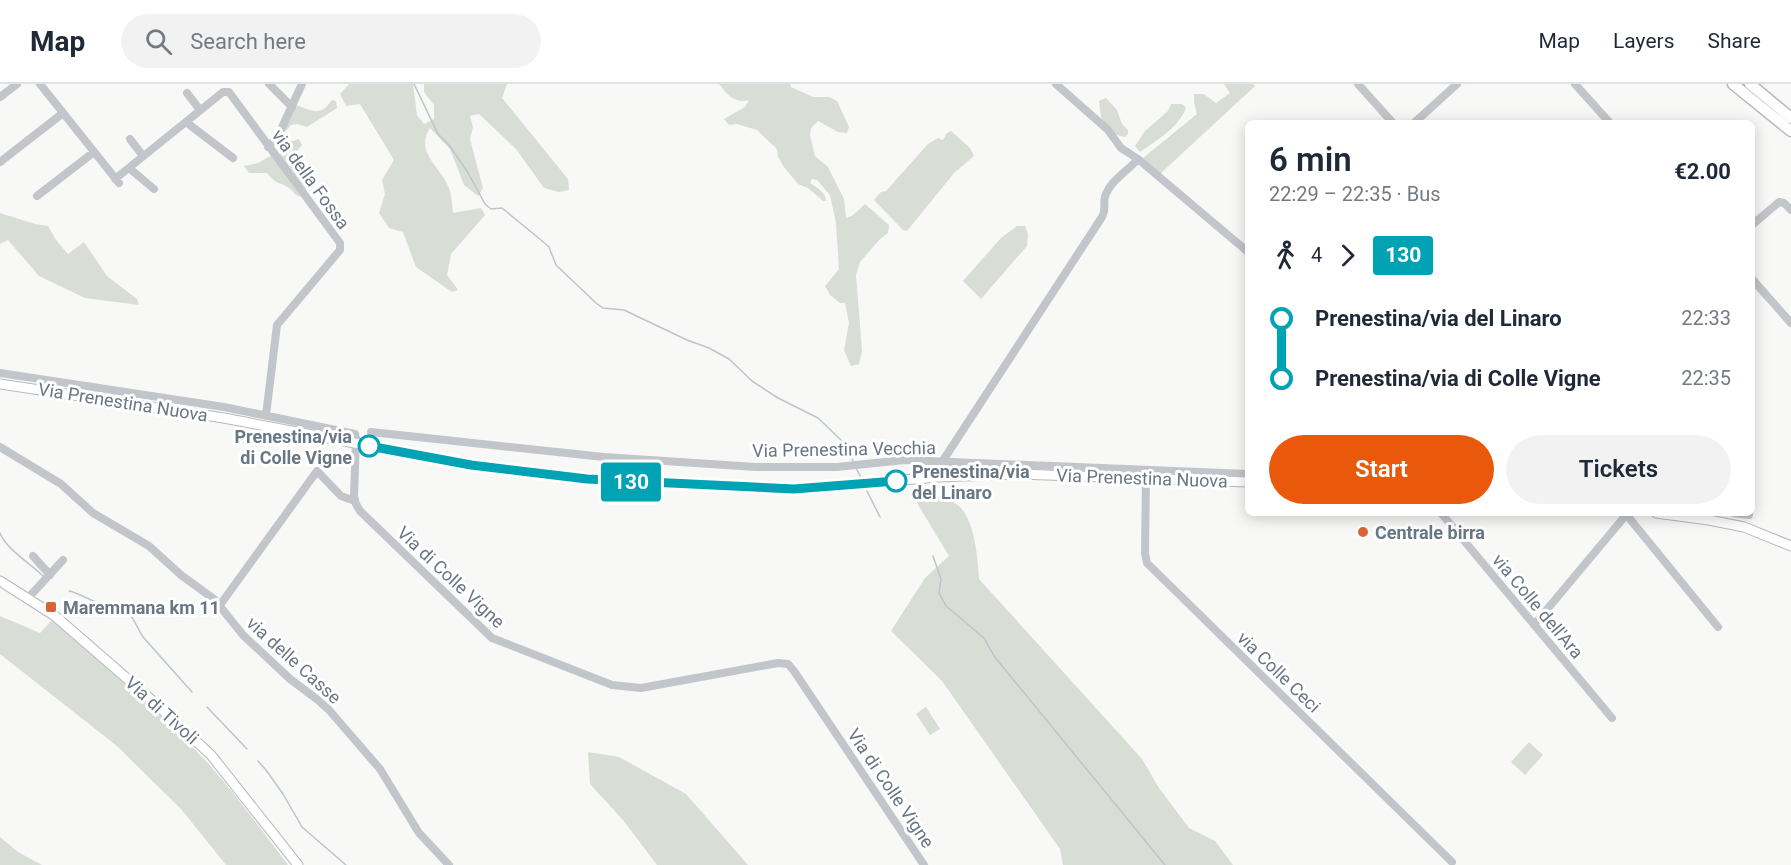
<!DOCTYPE html>
<meta charset="utf-8">
<style>
:root{--surface:#fff;--page:#f2f2f3;--text:#1f2937;--muted:#747a83;--line:#e0e1e3;--accent:#ea580c}
body{margin:0;font-family:Roboto,sans-serif;background:var(--page);color:var(--text);height:100vh;display:flex;flex-direction:column;font-size:22px;white-space:nowrap}
*{box-sizing:border-box;margin:0}
p{font-size:20px;color:var(--muted)}
.icon{flex:none;width:33px;height:33px;fill:none;stroke:currentColor;stroke-width:2;stroke-linecap:round;stroke-linejoin:round}
.map{position:relative;flex:1;overflow:hidden}
.side{position:absolute;left:1245px;top:36px;width:510px;height:396px;display:flex;flex-direction:column;background:var(--surface);border-radius:9px;box-shadow:0 3px 15px #0003}
.side>*{flex:none}
.badge{padding:0 12px;border-radius:4px;font-size:21px;line-height:39px}
.map>.badge{position:absolute;translate:-50% -50%;box-shadow:0 0 0 3px #fff}
.legs{display:flex;align-items:center;gap:9px;height:66px;padding:0 24px;font-size:20px}
.legs p{margin-inline-start:auto}
.summary{display:flex;align-items:center;justify-content:space-between;height:102px;padding:0 24px}
h1{font-size:33px;font-weight:600;line-height:45px}
.primary-button{display:flex;gap:12px;margin-top:auto;padding:12px 24px}
.primary-button a{flex:1;height:69px;border-radius:36px;background:var(--accent);color:#fff;font-size:24px;font-weight:600;line-height:69px;text-align:center}
.primary-button a+a{background:var(--page);color:var(--text)}
ul{padding:0 24px;list-style:none}
li{display:flex;align-items:center;gap:21px;height:60px;font-size:22px}
li i{display:grid;place-items:center;width:9px;height:100%;margin:0 8px;background:currentColor}
li i::after{content:'';width:15px;height:15px;margin:-8px;border:4px solid;border-radius:50%;background:var(--surface)}
li p{margin-inline-start:auto}
li:first-child i{background:linear-gradient(#0000 50%,currentColor 0)}
li:last-child i{background:linear-gradient(currentColor 50%,#0000 0)}
header{display:flex;align-items:center;gap:36px;box-sizing:border-box;height:84px;padding:0 30px;background:var(--surface);border-bottom:2px solid var(--line)}
header strong{font-size:28px}
nav{display:flex;gap:33px;margin-inline-start:auto;font-size:21px}
.search{width:420px;height:54px;background:var(--page);display:flex;align-items:center;gap:15px;box-sizing:border-box;padding:0 21px;border-radius:33px;color:var(--muted);font-size:22px}
.map>svg:first-child{display:block}
.green{fill:#d8ddd5}
.lines{fill:none;stroke-linecap:round;stroke-linejoin:round}
.stream{stroke:#bcc5cb;stroke-width:1.5}
.major-casing{stroke:#b5b9bd;stroke-width:11}
.highway-casing{stroke:#b5b8bc;stroke-width:13}
.minor{stroke:#c2c5c9;stroke-width:8}
.major{stroke:#fff;stroke-width:9}
.highway{stroke:#fff;stroke-width:10}
.line-1-casing{stroke:#fff;stroke-width:14}
.line-1{stroke:#00a3b4;stroke-width:9}
.stop-1-dot{fill:#fff;stroke:#00a3b4;stroke-width:3}
.poi-dot{fill:#d96335;stroke:#fff;stroke-width:2}
.labels{text-anchor:middle;dominant-baseline:central;stroke-width:6;stroke-linejoin:round;paint-order:stroke}
.street-label{font-size:18px;fill:#697785;stroke:#fff}
.stop-label{font-size:18px;font-weight:bold;fill:#697785;stroke:#fff;text-anchor:end}
.poi-label{font-size:18px;font-weight:bold;fill:#697785;stroke:#fff;text-anchor:start}
</style>
<header>
<strong>Map</strong>
<div class="search"><svg class="icon" aria-label="search" viewBox="0 0 24 24"><circle cx="10" cy="10" r="6"/><path d="M15 15l6 6"/></svg>Search here</div>
<nav><a>Map</a><a>Layers</a><a>Share</a></nav>
</header>
<div class="map">
<svg width="1791" height="781" viewBox="0 0 1791 781">
<rect width="100%" height="100%" fill="#f8f8f6"/>
<path class="green" d="M349,0H413L417,31L424,40L434,35V21L424,8V0H507L502,14L568,95L569,106L559,108L544,104L516,65L479,30L470,32L473,43L470,55L483,104L478,112L464,101L450,65L430,44C414,68 441,83 449,104C452,112 452,121 453,129L481,124L485,131L451,170L447,191L458,206L452,208L416,183L403,148L389,144L379,129L385,110L382,96L394,76L360,20L346,22L340,10Z
M719,0H790L791,3L813,13H829L837,17L849,43L847,49L838,48L818,37L811,44L810,51L815,72L828,83L844,115L846,134L852,132L865,120L889,141L888,149L880,155L860,178L856,191L862,267L859,280L851,282L844,266L849,239L845,219H840L830,211L825,202L839,185L836,139L830,111L817,96L812,95L810,99C817,104 826,108 826,117H823L808,104L798,100L784,83L778,73L777,65L757,46L737,40L729,41L724,35L745,23L749,16C734,20 728,11 719,0Z
M1224,0H1253L1255,2L1160,90L1143,74L1197,30L1194,18V10H1204L1216,19L1230,9Z
M1106,14L1117,26L1122,40L1128,46V50L1125,53C1103,49 1101,37 1099,17Z
M332,16L336,17L337,24L307,43L297,40L291,41L286,47L284,45L296,21C313,27 320,33 332,16Z
M1171,20H1182L1186,23C1180,43 1157,56 1140,68L1135,62L1145,47L1168,27Z
M951,47L970,64L974,72L954,89L907,147L903,146L874,116L881,108L886,107L928,60L938,54L943,56L947,49Z
M299,55L302,61L292,73L296,80L304,84L301,91L305,101L306,109L279,71L288,58Z
M272,71L301,113C294,111 294,108 289,104C279,97 277,102 267,89H249L244,82L258,79Z
M0,129L35,140L48,142L56,156L68,170L84,158L107,192L137,215L139,221L85,214L39,192L8,156L0,160Z
M1017,142H1025L1028,150L1027,162L981,215L963,197L1001,154Z
M939,412C945,415 955,418 960,423C975,438 978,476 979,495L1142,675L1159,704L1189,744L1215,757L1233,781H1063L1060,765L942,597L891,547L925,494L949,472L914,414Z
M0,532L40,549L52,536C103,582 158,626 205,676C235,709 261,746 288,781H226L181,725L117,662L0,570Z
M926,623L940,645L930,651L916,630Z
M1529,658L1543,671L1525,691L1511,678Z
M588,668L619,673L686,710L748,781H657L623,736L590,700Z
M0,753L18,768L42,781H0Z"/>
<g class="lines">
<path class="stream" d="M414,0L438,50L449,61L467,87L485,120L491,125L502,124L541,156L549,163L556,181L596,219L603,224L624,226L687,256L709,264L729,275L752,297L778,314L818,334L843,358L853,377
M856,384L862,396
M865,403L880,433
M0,449C6,465 30,479 43,492
M933,472L941,495L939,509L946,522L984,554L994,572L1165,781
M69,507C79,509 87,515 96,518C102,520 109,519 116,521C132,525 135,541 143,553L192,608
M207,623L247,665
M258,677L266,686L283,710L302,743L346,781"/>
<g class="major-casing">
<path id="major" d="M0,300L224,334L464,380L587,395L794,405L938,393L1018,390L1248,398
M1656,429L1709,436L1744,443L1791,462
M0,497L55,532L146,611L211,671L298,781"/>
</g>
<g class="highway-casing">
<path id="highway" d="M1733,0L1791,47
M1750,0L1791,34"/>
</g>
<path class="minor" d="M40,0L119,99
M269,0L292,23
M1358,0L1393,39
M1575,0L1610,39
M187,9L200,26
M0,13L17,0
M186,38L233,74
M1414,39L1457,0
M130,55L143,72
M268,63L278,52L302,0
M1138,75L1248,168
M0,78L63,29
M129,84L154,105
M115,95L223,8H229L340,159V166L277,241L266,331
M37,112L94,68
M1752,141L1779,118L1784,119L1791,126
M1752,195L1791,239
M0,289L224,323L355,350L356,354L354,412L356,420L360,427L492,554L612,601L641,604L778,579L788,580L794,587L924,781
M371,348L604,373L756,383H837L904,376L1248,390
M0,363L61,400L93,429L149,462L181,491L214,515L243,551L290,595L318,616L329,626L380,685L419,749L449,781
M942,378L1102,133C1107,125 1102,118 1106,110C1112,95 1128,87 1138,75L1121,64L1108,46L1056,0
M1146,394L1145,469L1147,479L1452,778
M1441,429L1612,634
M1625,429L1718,543
M1734,429L1749,431
M33,472L50,491
M28,514L63,476
M220,521L317,387L341,412L355,417
M1534,541L1626,431"/>
<use href="#major" class="major"/>
<use href="#highway" class="highway"/>
</g>
<g class="lines">
<g class="line-1-casing">
<path id="line-1" d="M369,362L471,381L587,395L794,405L896,397"/>
</g>
<use href="#line-1" class="line-1"/>
</g>
<g class="stop-1-dot">
<circle cx="369" cy="362" r="10"/>
<circle cx="896" cy="397" r="10"/>
</g>
<g class="poi-dot">
<circle cx="1363" cy="448" r="6"/>
<rect x="45" y="517" width="12" height="12" rx="3"/>
</g>
<g class="labels">
<g class="street-label">
<text transform="translate(311 95) rotate(54)">via della Fossa</text>
<text transform="translate(123 318) rotate(9)">Via Prenestina Nuova</text>
<text transform="translate(844 365) rotate(-1)">Via Prenestina Vecchia</text>
<text transform="translate(1142 394) rotate(2)">Via Prenestina Nuova</text>
<text transform="translate(451 493) rotate(43)">Via di Colle Vigne</text>
<text transform="translate(1538 522) rotate(50)">via Colle dell'Ara</text>
<text transform="translate(294 576) rotate(42)">via delle Casse</text>
<text transform="translate(1279 588) rotate(44)">via Colle Ceci</text>
<text transform="translate(162 626) rotate(42)">Via di Tivoli</text>
<text transform="translate(891 704) rotate(56)">Via di Colle Vigne</text>
</g>
<g class="stop-label">
<text x="352" y="352">Prenestina/via<tspan x="352" dy="21">di Colle Vigne</tspan></text>
<text x="912" y="387" text-anchor="start">Prenestina/via<tspan x="912" dy="21">del Linaro</tspan></text>
</g>
<g class="poi-label">
<text x="1375" y="448">Centrale birra</text>
<text x="63" y="523">Maremmana km 11</text>
</g>
</g>
</svg>
<b class="badge" style="left:631px;top:398px;background:#00a3b4;color:#fff">130</b>
<section class="side">
<div class="summary"><div><h1>6 min</h1><p>22:29 – 22:35 · Bus</p></div><b>€2.00</b></div>
<div class="legs"><svg class="icon" aria-label="walk" viewBox="0 0 24 24"><circle cx="13" cy="4" r="2"/><path d="M13 8l-2 6 4 7M11 14l-3 7M7 12l3-4h3l4 4"/></svg>4<svg class="icon" aria-label="forward" viewBox="0 0 24 24"><path d="M9 5l7 7-7 7"/></svg><b class="badge" style="background:#00a3b4;color:#fff">130</b></div>
<ul>
<li><i style="color:#00a3b4"></i><b>Prenestina/via del Linaro</b><p>22:33</p></li>
<li><i style="color:#00a3b4"></i><b>Prenestina/via di Colle Vigne</b><p>22:35</p></li>
</ul>
<div class="primary-button"><a>Start</a><a>Tickets</a></div>
</section>
</div>
